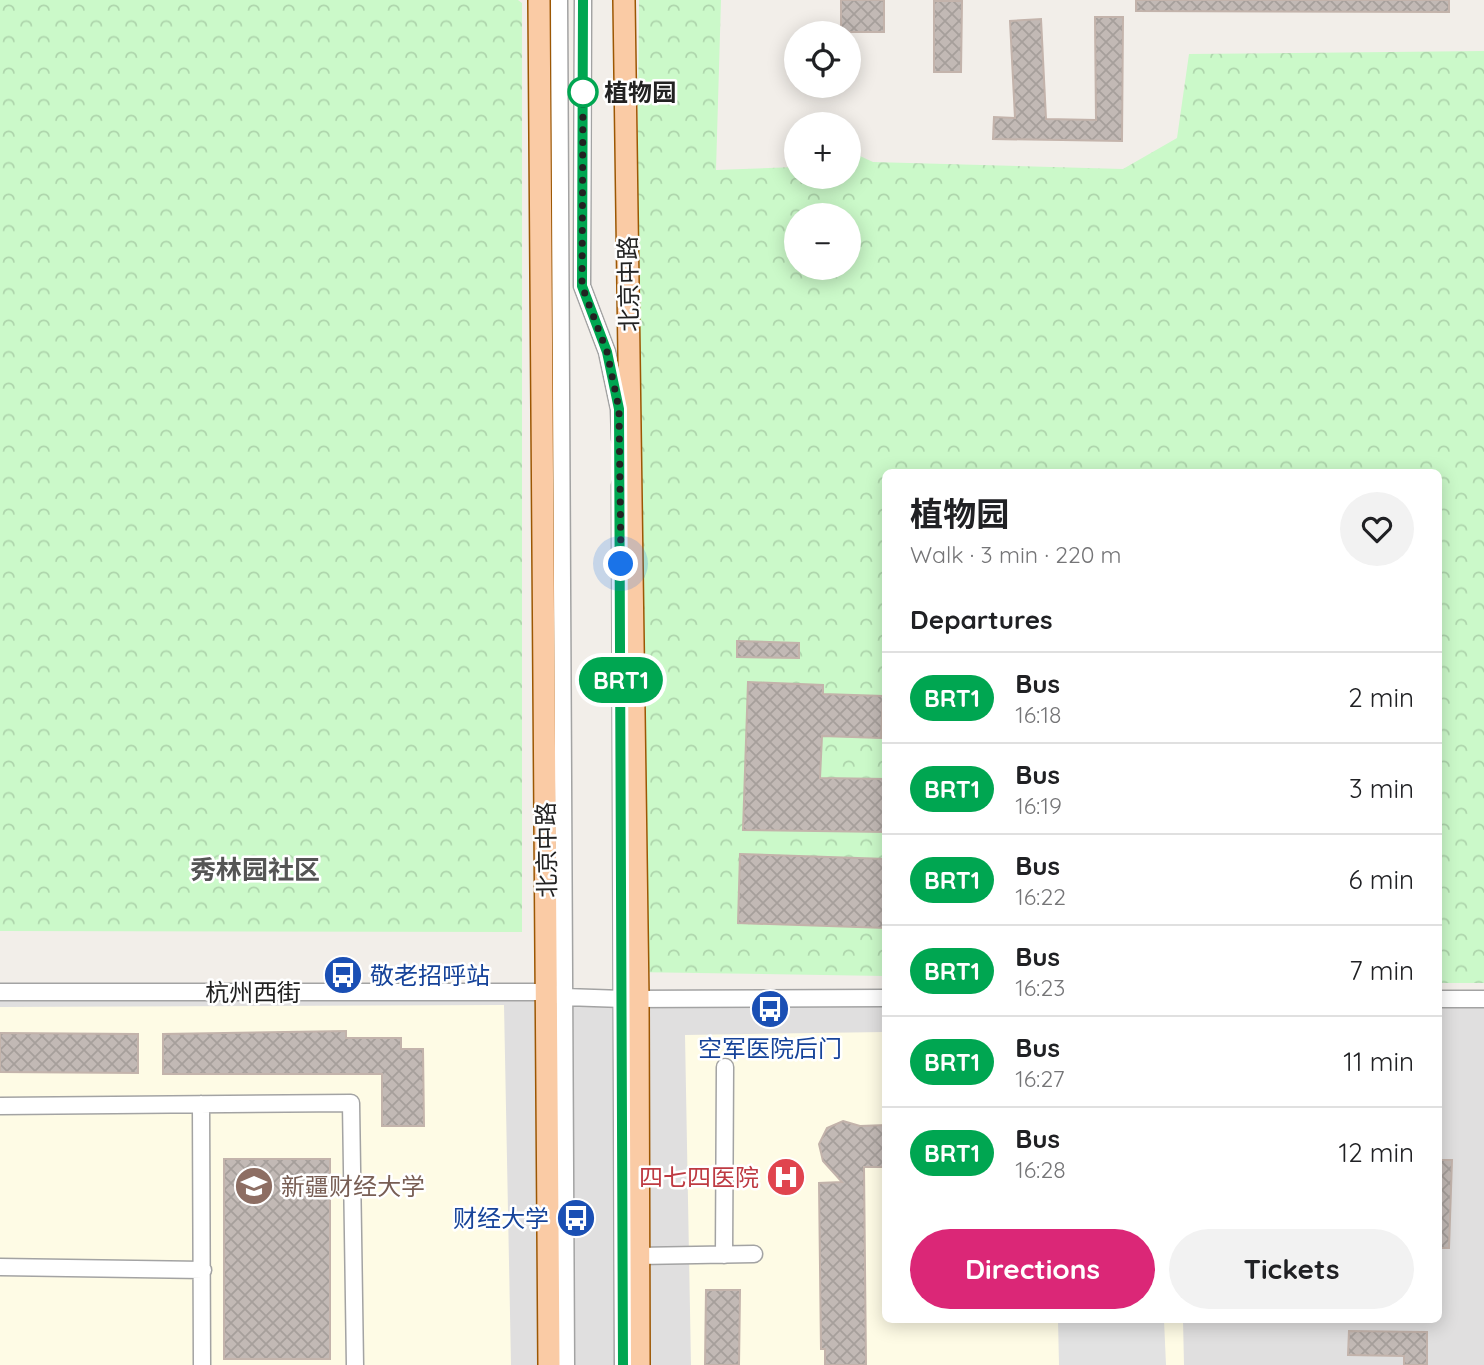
<!DOCTYPE html>
<meta charset="utf-8">
<style>
:root{--surface:#fff;--page:#f2f2f2;--text:#202124;--muted:#757577;--line:#e0e0e0;--accent:#db2777}
body{margin:0;font-family:Quicksand,"Noto Sans SC",sans-serif;background:var(--page);color:var(--text);height:100vh;display:flex;flex-direction:column;font-size:26px;white-space:nowrap}
*{box-sizing:border-box;margin:0}
p{font-size:23px;color:var(--muted)}
.icon{flex:none;width:38px;height:38px;fill:none;stroke:currentColor;stroke-width:2;stroke-linecap:round;stroke-linejoin:round}
.map{position:relative;flex:1;overflow:hidden}
.panel{position:absolute;left:882px;top:469px;width:560px;height:854px;display:flex;flex-direction:column;background:var(--surface);border-radius:10px;box-shadow:0 4px 18px #0003}
.panel>*{flex:none}
.badge{padding:0 14px;border-radius:23px;font-size:24px;line-height:46px}
.tools{position:absolute;left:784px;top:21px;display:grid;gap:14px}
.tools a{display:grid;place-items:center;width:77px;height:77px;border-radius:50%;background:var(--surface);box-shadow:0 4px 18px #0003;font-size:35px}
.you{position:absolute;width:35px;height:35px;margin:-18px;border:5px solid #fff;border-radius:50%;background:#1a73e8;box-shadow:0 0 0 10px #1a73e833}
.map>.badge{position:absolute;translate:-50% -50%;box-shadow:0 0 0 4px #fff}
h2{padding:0 28px;font-size:26px;line-height:63px}
.round{display:grid;place-items:center;flex:none;width:74px;height:74px;border-radius:37px;background:var(--page)}
.head{display:flex;align-items:center;justify-content:space-between;height:119px;padding:0 28px}
h1{font-size:33px;font-weight:700;line-height:52px}
.action{display:flex;gap:14px;margin-top:auto;padding:14px 28px}
.action a{flex:1;height:80px;border-radius:42px;background:var(--accent);color:#fff;font-size:28px;font-weight:700;line-height:80px;text-align:center}
.action a+a{background:var(--page);color:var(--text)}
ul{padding:0;list-style:none}
li{display:flex;align-items:center;gap:21px;height:91px;padding:0 28px;border-top:2px solid var(--line)}
li div{flex:1}
li b{display:block;font-size:26px}
li em{font-style:normal}
li .badge{min-width:77px;font-weight:700;text-align:center}
.map>svg:first-child{display:block}
.residential{fill:#e0dfdf}
.education{fill:#fefbe5}
.park{fill:url(#park-crowns);fill-rule:evenodd}
.parking{fill:#e2e2e2}
.building{fill:url(#building-cross-hatch);stroke:#c3b3ab;stroke-width:2}
.lines{fill:none;stroke-linecap:round;stroke-linejoin:round}
.minor-casing{stroke:#a3a3a3;stroke-width:19}
.major-casing{stroke:#9c5703;stroke-width:24}
.minor{stroke:#fff;stroke-width:16}
.major{stroke:#facba5;stroke-width:21}
.line-casing{stroke:#fff;stroke-width:16}
.line{stroke:#00a651;stroke-width:10}
.walk{stroke:#222;stroke-width:7;stroke-dasharray:0 12.6}
.stop-dot{fill:#fff;stroke:#00a651;stroke-width:3.5}
.labels{text-anchor:middle;dominant-baseline:central;stroke-width:5;stroke-linejoin:round;paint-order:stroke}
.stop-label{font-size:24px;font-weight:bold;fill:#222;stroke:#fff;text-anchor:start}
.street-label{font-size:24px;fill:#222;stroke:#fff}
.transit-label{font-size:24px;fill:#164399;stroke:#fff;text-anchor:start}
.health-label{font-size:24px;fill:#be3a42;stroke:#fff;text-anchor:end}
.education-label{font-size:24px;fill:#785e54;stroke:#fff;text-anchor:start}
.neighbourhood-label{font-size:26px;font-weight:bold;fill:#555;stroke:#fff}
</style>
<div class="map">
<svg width="1484" height="1365" viewBox="0 0 1484 1365">
<defs>
<pattern id="park-crowns" width="20" height="18" patternUnits="userSpaceOnUse" patternTransform="scale(1.75)"><rect width="20" height="18" fill="#cbf9c9"/><path d="M2 6a3 3 0 1 1 6 0M12 15a3 3 0 1 1 6 0" fill="none" stroke="#aed5ac"/></pattern>
<pattern id="building-cross-hatch" width="8" height="8" patternUnits="userSpaceOnUse" patternTransform="scale(1.75)"><rect width="8" height="8" fill="#c2b9b5"/><path d="M0 0l8 8M0 8l8-8" fill="none" stroke="#a69f9b"/></pattern>
</defs>
<rect width="100%" height="100%" fill="#f2eee9"/>
<path class="residential" d="M707,993H885L886,1320H1438L1439,993H1484V1365H0V1000Z"/>
<path class="education" d="M504,1005L511,1365H0V1007Z
M885,1032L886,1320H1183L1184,1365H691L685,1035Z"/>
<path class="park" d="M0,0H518L522,3V932L0,931Z
M639,0H721L716,170L796,167V177H849V151L873,162L1123,169L1177,138L1189,54L1484,51V983H1439L1438,472H886L885,976L631,972ZM796,215H849V268H796Z"/>
<path class="parking" d="M1058,1320H1164L1166,1365H1059Z"/>
<path class="building" d="M841,0H884V32H841Z
M1136,0H1449V12L1136,11Z
M934,1H962L961,72H934Z
M1095,17H1123L1122,141L993,139L994,117L1015,118L1010,21L1041,19L1046,119L1096,120Z
M737,641L799,643V658L737,657Z
M748,682L823,685V694L883,696L881,738L822,736L820,778L886,779V832L743,830Z
M740,854L886,859V928L738,923Z
M346,1031V1038H401V1049H423L424,1126H382V1074H163V1034Z
M0,1033L138,1034V1073L0,1072Z
M843,1121L860,1126L886,1125V1167H864L866,1365H825V1349H821L819,1183L842,1182L823,1161L819,1144L827,1128Z
M224,1159H330V1359H224Z
M1438,1160H1452L1449,1248H1438Z
M706,1290H740L739,1365H705Z
M1349,1331L1427,1332V1365H1404V1356L1348,1355Z"/>
<g class="lines">
<g class="minor-casing">
<path id="minor" d="M559,0L566,1365
M583,0L582,286L607,352L619,409L620,439
M620,485L623,1365
M0,992H547L565,997L623,999L886,998
M1438,999H1484
M201,1104L202,1365
M0,1106L351,1103L355,1365
M724,1255L725,1067
M638,1256L754,1254
M0,1267L203,1270"/>
</g>
<g class="major-casing">
<path id="major" d="M539,0L549,1365
M624,0L638,998L639,1365"/>
</g>
<use href="#minor" class="minor"/>
<use href="#major" class="major"/>
</g>
<g class="lines">
<g class="line-casing">
<path id="line" d="M583,0L582,286L607,352L619,409L623,1365"/>
</g>
<use href="#line" class="line"/>
<path class="walk" d="M583,92L582,286L607,352L619,409L621,564"/>
</g>
<defs>
<g id="bus-disc" transform="scale(2.0125)"><circle r="9.5" fill="#1a4fb4" stroke="#fff"/><path d="M-5-6H5V4H4V6H2V4H-2V6H-4V4H-5ZM-3.5-4V0h7V-4ZM-3.5 1.2v1.5H-2V1.2ZM2 1.2v1.5H3.5V1.2Z" fill="#fff"/></g>
<g id="hospital-disc" transform="scale(2.0125)"><circle r="9.5" fill="#e0444e" stroke="#fff"/><path d="M-5-5h3v3.5h4V-5h3V5h-3V1.5h-4V5h-3Z" fill="#fff"/></g>
<g id="university-disc" transform="scale(2.0125)"><circle r="9.5" fill="#8d6e63" stroke="#fff"/><path d="M0-5L7-2L0 1L-7-2ZM-4 1L0 2.5L4 1V4Q0 6-4 4Z" fill="#fff"/></g>
</defs>
<g fill-rule="evenodd">
<use href="#bus-disc" x="343" y="975"/>
<use href="#bus-disc" x="770" y="1009"/>
<use href="#hospital-disc" x="786" y="1177"/>
<use href="#university-disc" x="254" y="1186"/>
<use href="#bus-disc" x="576" y="1218"/>
</g>
<circle class="stop-dot" cx="583" cy="92" r="14"/>
<g class="labels">
<g class="stop-label">
<text x="604" y="92">植物园</text>
</g>
<g class="street-label">
<text transform="translate(628 284) rotate(-91)">北京中路</text>
<text transform="translate(546 850) rotate(-91)">北京中路</text>
<text x="253" y="992">杭州西街</text>
</g>
<g class="transit-label">
<text x="370" y="975">敬老招呼站</text>
<text x="770" y="1048" text-anchor="middle">空军医院后门</text>
<text x="549" y="1218" text-anchor="end">财经大学</text>
</g>
<g class="health-label">
<text x="759" y="1177">四七四医院</text>
</g>
<g class="education-label">
<text x="281" y="1186">新疆财经大学</text>
</g>
<g class="neighbourhood-label">
<text x="255" y="869">秀林园社区</text>
</g>
</g>
</svg>
<div class="tools">
<a><svg class="icon" aria-label="locate" viewBox="0 0 24 24"><circle cx="12" cy="12" r="6"/><path d="M12 2v4M12 18v4M2 12h4M18 12h4"/></svg></a>
<a>+</a>
<a>−</a>
</div>
<div class="you" style="left:621px;top:564px"></div>
<b class="badge" style="left:621px;top:680px;background:#00a651;color:#fff">BRT1</b>
<section class="panel">
<div class="head"><div><h1>植物园</h1><p>Walk · 3 min · 220 m</p></div><a class="round"><svg class="icon" aria-label="heart" viewBox="0 0 24 24"><path d="M12 20l-8-8c-3-5 5-10 8-4 3-6 11-1 8 4z"/></svg></a></div>
<h2>Departures</h2>
<ul>
<li><span class="badge" style="background:#00a651;color:#fff">BRT1</span><div><b>Bus</b><p>16:18</p></div><em>2 min</em></li>
<li><span class="badge" style="background:#00a651;color:#fff">BRT1</span><div><b>Bus</b><p>16:19</p></div><em>3 min</em></li>
<li><span class="badge" style="background:#00a651;color:#fff">BRT1</span><div><b>Bus</b><p>16:22</p></div><em>6 min</em></li>
<li><span class="badge" style="background:#00a651;color:#fff">BRT1</span><div><b>Bus</b><p>16:23</p></div><em>7 min</em></li>
<li><span class="badge" style="background:#00a651;color:#fff">BRT1</span><div><b>Bus</b><p>16:27</p></div><em>11 min</em></li>
<li><span class="badge" style="background:#00a651;color:#fff">BRT1</span><div><b>Bus</b><p>16:28</p></div><em>12 min</em></li>
</ul>
<div class="action"><a>Directions</a><a>Tickets</a></div>
</section>
</div>
